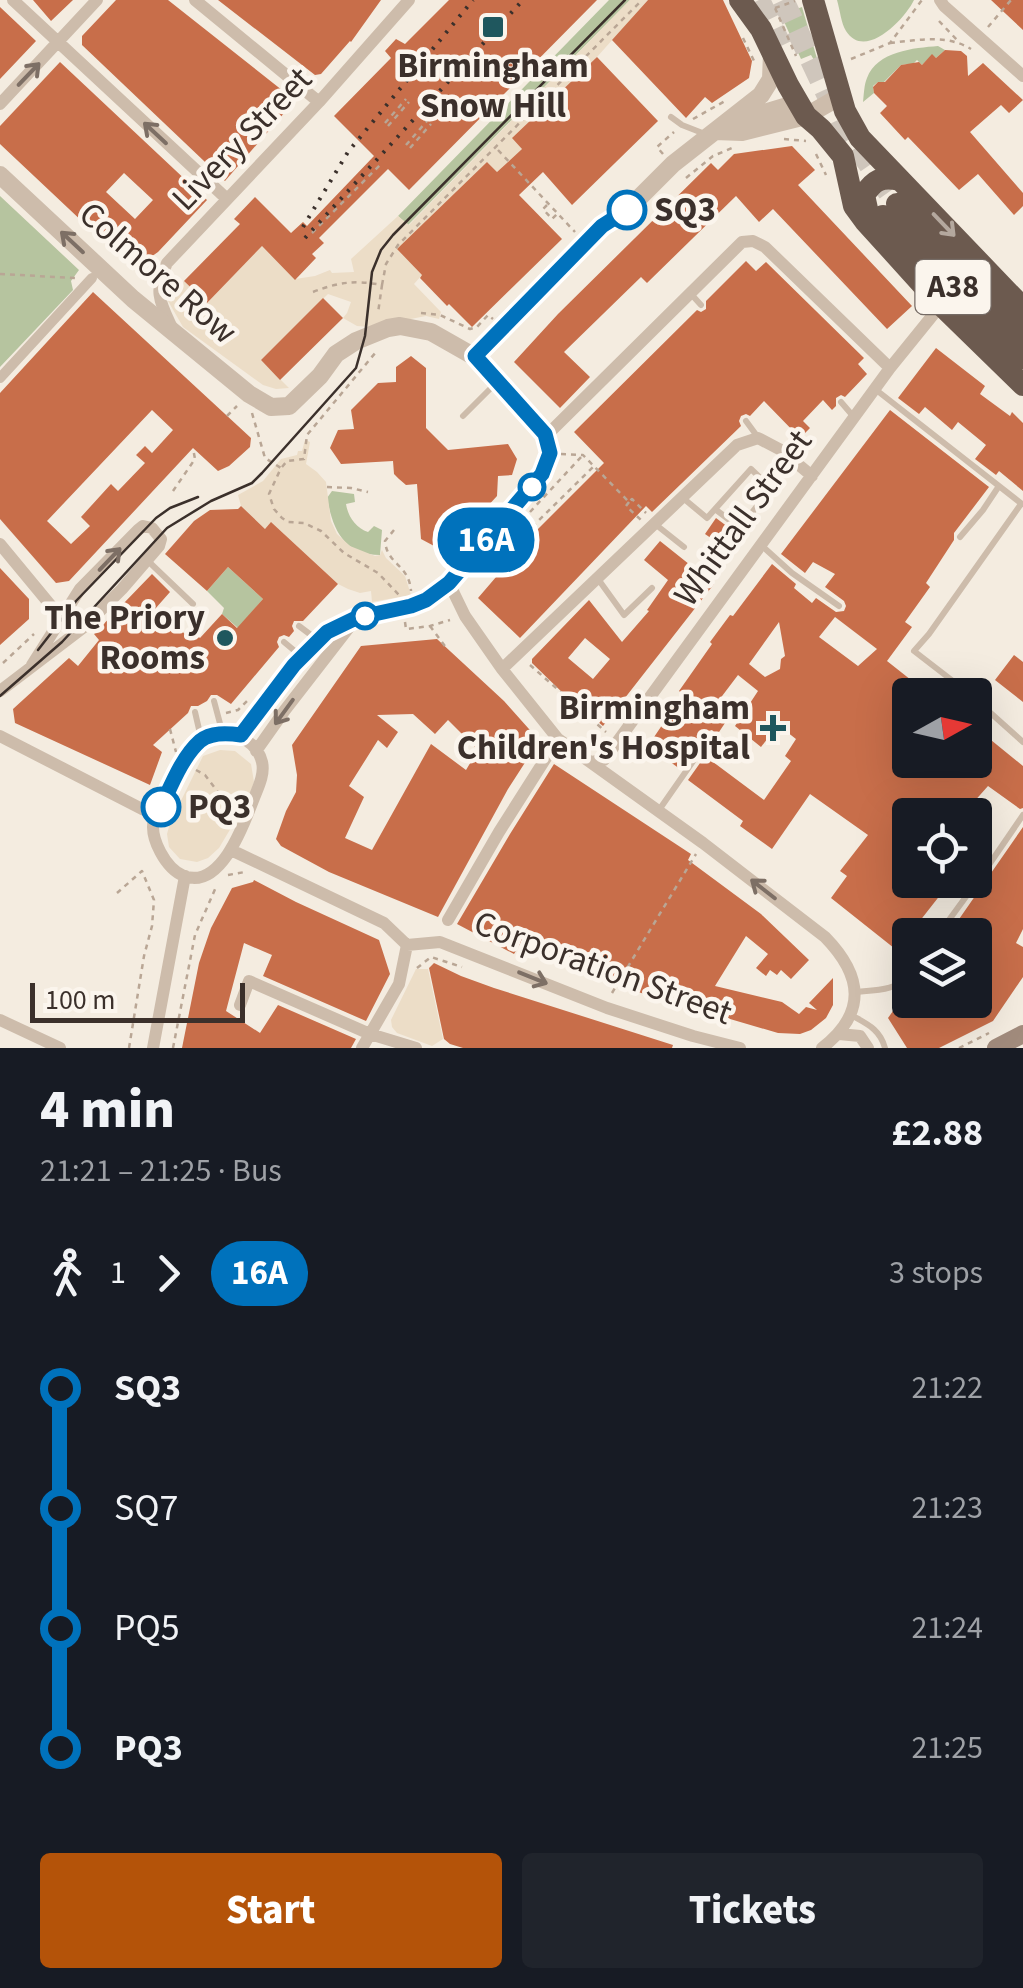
<!DOCTYPE html>
<meta charset="utf-8">
<style>
:root{--surface:#171b24;--page:#20242c;--text:#f1f3f6;--muted:#9ea1a6;--accent:#b45309}
body{margin:0;font-family:"Source Sans 3",sans-serif;background:var(--page);color:var(--text);height:100vh;display:flex;flex-direction:column;font-size:38px;white-space:nowrap}
*{box-sizing:border-box;margin:0}
p{font-size:32px;color:var(--muted)}
.icon{flex:none;width:55px;height:55px;fill:none;stroke:currentColor;stroke-width:2;stroke-linecap:round;stroke-linejoin:round}
.map{position:relative;height:1048px;overflow:hidden}
.drawer{display:flex;flex-direction:column;background:var(--surface);flex:1}
.drawer>*{flex:none}
.badge{padding:0 20px;border-radius:32px;font-size:35px;line-height:65px}
.needle{width:65px;rotate:82deg}
.tools{position:absolute;left:892px;top:678px;display:grid;gap:20px}
.tools a{display:grid;place-items:center;width:100px;height:100px;border-radius:10px;background:var(--surface);box-shadow:0 10px 40px #0002;font-size:50px}
.scale{position:absolute;left:30px;bottom:25px;width:215px;box-sizing:border-box;padding-left:10px;border:5px solid #3b302b;border-top:0;font-size:28px;line-height:35px;white-space:nowrap;color:#3b302b;-webkit-text-stroke:8px #fbf5ed;paint-order:stroke}
.map>.badge{position:absolute;translate:-50% -50%;box-shadow:0 0 0 5px #fff}
.legs{display:flex;align-items:center;gap:15px;height:110px;padding:0 40px;font-size:32px}
.legs p{margin-inline-start:auto}
.headline{display:flex;align-items:center;justify-content:space-between;height:170px;padding:0 40px}
h1{font-size:55px;font-weight:800;line-height:75px}
.button{display:flex;gap:20px;margin-top:auto;padding:20px 40px}
.button a{flex:1;height:115px;border-radius:10px;background:var(--accent);color:#fff;font-size:40px;font-weight:800;line-height:115px;text-align:center}
.button a+a{background:var(--page);color:var(--text)}
ul{padding:0 40px;list-style:none}
li{display:flex;align-items:center;gap:35px;height:120px;font-size:38px}
li i{display:grid;place-items:center;width:15px;height:100%;margin:0 12px;background:currentColor}
li i::after{content:'';width:25px;height:25px;margin:-12px;border:8px solid;border-radius:50%;background:var(--surface)}
li p{margin-inline-start:auto}
li:first-child i{background:linear-gradient(#0000 50%,currentColor 0)}
li:last-child i{background:linear-gradient(currentColor 50%,#0000 0)}
.map>svg:first-child{display:block}
.green{fill:#b6c49f}
.plaza{fill:#ecddc7}
.building{fill:#c86e4a;fill-rule:evenodd}
.lines{fill:none;stroke-linecap:round;stroke-linejoin:round}
.trunk-tunnel{stroke:#cfc6bc;stroke-width:22;stroke-dasharray:22 11;stroke-linecap:butt}
.path{stroke:#b9a695;stroke-width:2.5;stroke-dasharray:5 5;stroke-linecap:butt}
.service{stroke:#cdbcab;stroke-width:6}
.pedestrian{stroke:#cdbcab;stroke-width:10}
.minor{stroke:#cdbcab;stroke-width:12}
.tertiary{stroke:#cdbcab;stroke-width:18}
.secondary{stroke:#a18b7c;stroke-width:18}
.trunk{stroke:#6c5a4f;stroke-width:22}
.tram{stroke:#3b302b;stroke-width:2.5}
.rail{stroke:#3b302b;stroke-width:4;stroke-dasharray:2.5 8;stroke-linecap:butt}
.oneway{stroke:#7d6f65}
.oneway2{stroke:#b4a89e}
.line-1-casing{stroke:#fff;stroke-width:22}
.line-1{stroke:#0072bc;stroke-width:15}
.poi-dot{fill:#1f575e;stroke:#fbf5ed;stroke-width:4}
.stop-1-dot{fill:#fff;stroke:#0072bc;stroke-width:5}
.labels{text-anchor:middle;dominant-baseline:central;stroke-width:9;stroke-linejoin:round;paint-order:stroke}
.shield{fill:#fbf5ed;stroke:#756b65;stroke-width:2.5}
.shield-label{font-size:32px;font-weight:bold;fill:#3b302b}
.poi-label{font-size:35px;font-weight:bold;fill:#3b302b;stroke:#fbf5ed;text-anchor:end}
.street-label{font-size:35px;fill:#3b302b;stroke:#fbf5ed}
.stop-label{font-size:35px;font-weight:bold;fill:#3b302b;stroke:#fbf5ed;text-anchor:start}
</style>
<div class="map">
<svg width="1023" height="1048" viewBox="0 0 1023 1048">
<rect width="100%" height="100%" fill="#f4ece0"/>
<path class="green" d="M609,0H630L408,225L398,216Z
M837,0H914C905,19 865,61 846,31C841,23 840,10 837,0Z
M802,7L818,62L805,68L804,66L814,60L811,55L801,59L781,15Z
M938,46L945,50L936,58L932,55L922,65L917,60L911,66L908,64L901,65L884,82H878L873,86L874,93L863,102C864,94 864,85 867,78C877,51 914,48 938,46Z
M0,196L79,270L71,281L73,290L0,367Z
M332,491L354,494L355,502L346,504C348,517 356,528 368,532L374,526L382,530L380,555C344,555 333,530 327,498Z
M228,567L263,599L238,628L222,614L224,608L207,591Z"/>
<path class="plaza" d="M630,0H648L597,57L513,137L522,149L497,172L487,162L398,249L422,275L414,284L441,312L439,319L426,316L370,327L357,326L343,318L347,313L351,302L328,294L261,360L289,388L276,389L263,385L183,327L168,301L184,281L207,303L262,246L295,279L315,276L330,270L332,273L354,272L351,259L398,216L409,225Z
M305,440L310,442L306,464L317,472L326,482L331,521L337,534L350,546L375,556L380,555L382,550L386,558L405,576L411,595L372,602L371,591L360,593L348,589L338,584L272,523L265,529L241,506L238,495L263,481L281,459L297,455L298,451H302Z
M220,750L235,751L251,764L254,782L247,801L219,848L208,858L197,862L180,859L169,847L167,834L170,823L203,756Z
M416,969H428L443,1039L432,1046L397,1033L392,1027L391,1020Z"/>
<path class="building" d="M33,0H73L51,21Z
M116,0H168L292,98L283,110L285,112L225,181L82,45V36Z
M218,0H381L351,42L350,41L321,74L315,75Z
M449,0H597L409,190L388,169L319,238L324,243L312,254L316,258L295,280L262,246L207,303L184,281L240,224L234,219L255,197L291,233L303,222L307,226L374,156L334,116L391,58L385,51L396,39L405,44Z
M648,0H723L752,61L749,78L712,103L705,97L686,118L612,40Z
M991,0H1023V30Z
M0,7L36,41L0,79Z
M945,50L961,51L967,56L968,76L983,63L1023,100L1009,113L1001,105L970,132L1023,193V206L1014,215L978,174L959,190L908,137L905,140L880,113L887,106L874,93L873,87L878,82H885L901,65L919,62L922,65L932,54L936,58Z
M597,57L658,121L572,205L543,172L519,195L562,239L472,327L449,304L447,306L420,278L422,275L397,249L487,162L497,172L508,162L522,149L512,138Z
M60,62L207,200L158,252L148,259L139,262L120,257L0,144V126ZM124,173L153,200L135,219L106,192Z
M792,146L815,170L798,185L912,306L887,329L773,209L759,222L736,196L647,283L641,277L564,352L590,377L560,408L514,362L558,314L711,163L718,170L734,154Z
M746,261L756,271L766,262L864,358L858,364L867,374L845,397L841,395L836,398V406L832,410L823,400L803,421L810,428L800,438L764,401L750,416L746,414L741,416L739,421L741,426L652,512L646,506L520,638L478,598L533,534L604,463L574,432L697,310L701,312L706,309V301Z
M93,292L251,438L250,447L229,466L218,471L193,448L69,581L56,583L0,519V393ZM152,410L173,430L152,453L145,446L136,455L145,463L118,491L111,484L81,517L90,526L71,544L47,521Z
M323,298L343,318L280,380L261,360Z
M936,348L985,386L980,394L1010,416L1012,412L1023,423V491L999,471L996,475L975,459L986,445L958,422L952,430L925,407L919,414L898,398Z
M411,356L426,368V428L448,450L508,444L517,459L512,475L498,476L497,496L474,521L448,523L450,537L436,547L421,539L417,484L406,485L399,479L394,474L393,461L341,464L330,448L338,430L354,429L351,410L378,383L396,382V367Z
M890,410L989,487L954,533V540L926,583L930,587L905,622L912,627L887,661L930,695H910V760H975V727L1023,766V808L1020,809L988,786L972,804L976,808L971,815H910V880H952L919,922L932,932L931,935H910L899,952L831,898L847,876L840,871L868,835L810,794L772,849L740,826L743,821L688,780L705,756L764,800L791,761L785,756L796,739L778,725L761,747L735,726L758,691L738,675L710,712L725,723L717,735L712,730L705,732L680,769L648,746L683,694L679,691L712,644L710,642L730,615L733,616L772,564L796,584L794,588L812,603L816,598L836,612L844,611L846,606L844,601L825,587L835,574L813,562L805,573L781,554ZM835,617L877,649L858,666L819,637ZM779,622L785,656L781,659L780,669L765,677L749,664Z
M241,506L265,529L271,522L338,584L303,621H294L292,626L294,631L289,637L284,635L279,637L277,642L279,647L231,704L217,695H211L207,701L198,706H191L188,713L153,745L162,752L150,785L15,723L13,709L69,658L78,666L99,640L94,634L152,574L170,592L155,609L173,630L177,625L188,638L193,632L200,638L222,614L237,628L263,599L228,567L207,591L165,554L194,521L210,510L238,509Z
M716,518L732,530L721,545L705,534Z
M660,541L714,584L603,726L582,709L586,702L571,693L568,698L532,663V659L589,600L622,642L649,611L647,610L668,580L644,560ZM585,638L610,659L593,679L568,658Z
M0,568L29,599V619L0,645Z
M437,639L504,701L537,738V744L508,789L438,917L329,872L281,846L276,839L286,811L296,792L297,775L292,745L361,646ZM413,714L435,734L448,720L478,750L466,770L431,744L372,850L345,838L364,797L349,786L378,740L387,748L398,732L377,715Z
M1014,655L1023,662V702L995,680Z
M554,764L691,854L688,860L761,914L809,960L791,979L781,970L777,975L770,970L766,976L756,968L768,954L746,936L715,986L782,1002L799,1014L806,1007L817,1010L809,1003L833,978V1005L826,1018L811,1030L800,1034L778,1033L631,990L621,965L609,985L527,933L514,954L457,924L510,834Z
M1023,827V929L1016,943L1023,947V977L993,1021L939,1048H907L888,1018L910,987V1000H975V935H948Z
M254,880L296,902L379,940L390,974L366,1021L263,976L272,955L244,943L226,1011L260,1033L278,1005L356,1039L351,1048H182L199,963L211,928L232,888L253,882Z
M434,963L461,976L494,988L673,1045L672,1048H463L450,1044L444,1039L429,968Z"/>
<g class="lines">
<path class="trunk-tunnel" d="M759,0L781,46
M783,0L841,124L897,204"/>
<path class="path" d="M775,8L796,56
M775,8L795,1
M939,21L958,41
M988,27L1011,0
M743,38L755,63
M890,43C917,40 947,34 971,49
M851,59L890,43L922,0
M693,119L725,101
M385,123L406,99
M388,126L409,102
M784,139L806,141
M406,145L427,121
M410,148L431,124
M498,150L575,232
M663,154L657,147L674,132
M816,154L826,175
M686,178L713,156L732,148
M547,205L543,209L552,219L557,214
M312,233L382,163
M0,274L75,278
M382,285L386,264L398,245L642,0
M313,292C339,282 354,280 382,285L378,313
M421,313L440,315L470,329L477,327L488,315L493,319
M252,413L265,458L281,468L269,494L274,509L282,518L288,522L304,523L321,531L344,553L378,573L399,595
M227,416L237,406
M561,454L583,455L629,502L632,499L646,513
M282,467L287,461L304,459L307,435L376,352
M327,487L351,488L368,492
M173,491L195,459L193,448
M629,502L626,506L641,520
M530,512L582,456
M521,522L529,530
M394,530L385,541C387,565 409,564 411,591
M533,534L529,530L593,467
M405,622L406,629L430,626L450,620
M430,626L447,649
M3,663L34,634
M530,665L606,732
M226,713L238,710L249,699
M170,729L176,752
M196,770L205,775L234,813
M228,875L245,872
M117,893L142,871L154,900L152,926L144,956L129,1048
M417,968L431,957L462,967
M612,993L696,854
M173,1048L195,935L216,887
M959,1048L989,1033"/>
<path class="service" d="M671,117L682,125L705,134
M691,294L701,305
M875,389L1022,504
M841,402L853,416
M463,416L497,382
M746,421L757,436
M683,498L707,518L751,469L771,488L740,528L715,509
M655,524L684,547
M960,537L983,510L999,486
M761,545L792,573L839,606
M148,561L193,604
M598,579L624,615L652,588
M299,626L319,641
M284,642L302,657L312,656L339,631
M971,695L914,651L929,634L1021,504
M975,699L1023,742
M214,701L222,731
M195,712L201,738
M659,810L710,737
M982,875L1023,815
M938,935L976,883
M855,992C876,990 897,991 910,974
M851,1015C867,1024 880,1029 885,1048"/>
<path class="pedestrian" d="M0,378L92,278"/>
<path class="minor" d="M13,0L227,199
M195,0L319,102
M940,0L944,6L1023,76
M0,104L97,0
M173,330C160,302 153,292 167,263L319,102L409,0
M545,434L552,430L742,242L753,241L765,247L890,368
M0,544L62,619
M449,583L465,616L502,669L558,739L703,843L825,937C863,976 867,1013 822,1048
M502,669L737,445L758,438L781,450L812,476
M0,691L84,627L122,589L159,546L161,539L152,528L143,526L138,530L80,589L32,665
M222,732C240,735 257,742 262,762C265,774 258,788 254,798C244,824 221,890 184,876C166,869 149,838 154,819C159,804 189,749 201,740C206,736 216,734 222,732Z
M241,735L294,665L327,631L356,618L411,606L427,600L449,583L542,475L550,453L545,434L475,357
M0,736L142,809L157,814
M256,751L285,710L354,621
M591,762L604,760L890,368L941,305
M231,850L384,923L407,945
M448,920L499,832L558,739
M407,945L440,942L607,1008L693,1036L740,1048
M240,1005L249,981L370,1034L416,1048
M0,1020L60,1048
M839,1034L860,1036L868,1048
M153,1048L185,876
M362,1048L399,984L407,945"/>
<path class="tertiary" d="M732,123L787,106L806,116
M715,131L742,132L806,116L841,96
M0,175L133,299L249,394L271,407L289,406L320,376L336,354L356,341L388,328L400,326L431,332L475,357L602,226L627,210L673,164L761,95L771,79L772,53"/>
<path class="secondary" d="M996,1048L1023,1034"/>
<path class="trunk" d="M740,0L761,29L788,85L806,116L821,129L843,156L854,206L865,221L941,305L1023,385
M813,0L845,111L860,138L1023,308
M897,204L1023,334
M883,216L1023,358
M869,218L864,195C874,180 881,176 900,180"/>
<path class="tram" d="M38,650L76,601L156,518L170,508L198,497
M0,696L62,642L167,528L211,501L252,483L262,473L356,368L365,336L372,272L381,250L393,235L625,0"/>
<path class="rail" d="M303,227L348,152L473,0
M305,238L523,0"/>
</g>
<defs><path id="oneway-shaft" d="M-6 0H5M1.5-3L5.5 0L1.5 3" fill="none" stroke-width="1.6" stroke-linecap="round" stroke-linejoin="round" transform="scale(2.5)"/></defs>
<g class="oneway">
<use href="#oneway-shaft" transform="translate(29 74) rotate(-46)"/>
<use href="#oneway-shaft" transform="translate(155 133) rotate(-137)"/>
<use href="#oneway-shaft" transform="translate(72 242) rotate(-137)"/>
<use href="#oneway-shaft" transform="translate(110 559) rotate(-46)"/>
<use href="#oneway-shaft" transform="translate(284 712) rotate(126)"/>
<use href="#oneway-shaft" transform="translate(763 889) rotate(-142)"/>
<use href="#oneway-shaft" transform="translate(533 978) rotate(22)"/>
</g>
<use class="oneway2" href="#oneway-shaft" transform="translate(944 225) rotate(46)"/>
<g class="lines">
<g class="line-1-casing">
<path id="line-1" d="M161,807C171,786 182,757 200,741C211,732 227,733 241,735L294,665L327,632L356,618L411,606L426,600L449,583L542,474L550,453L545,434L475,356L602,226L627,210"/>
</g>
<use href="#line-1" class="line-1"/>
</g>
<g class="poi-dot">
<rect x="481" y="15" width="24" height="24" rx="5"/>
<circle cx="225" cy="638" r="10"/>
<path d="M768 713h10v10h10v10h-10v10h-10v-10h-10v-10h10z"/>
</g>
<g class="stop-1-dot">
<circle cx="627" cy="210" r="18"/>
<circle cx="532" cy="487" r="12"/>
<circle cx="365" cy="616" r="12"/>
<circle cx="161" cy="807" r="18"/>
</g>
<g class="labels">
<rect class="shield" x="915.5" y="260" width="75" height="54" rx="8"/>
<g class="shield-label">
<text x="953" y="287">A38</text>
</g>
<g class="poi-label">
<text x="493" y="66" text-anchor="middle">Birmingham<tspan x="493" dy="40">Snow Hill</tspan></text>
<text x="205" y="618">The Priory<tspan x="205" dy="40">Rooms</tspan></text>
<text x="750" y="708">Birmingham<tspan x="750" dy="40">Children's Hospital</tspan></text>
</g>
<g class="street-label">
<text transform="translate(242 139) rotate(-46)">Livery Street</text>
<text transform="translate(158 273) rotate(41)">Colmore Row</text>
<text transform="translate(743 518) rotate(-54)">Whittall Street</text>
<text transform="translate(603 968) rotate(20)">Corporation Street</text>
</g>
<g class="stop-label">
<text x="654" y="210">SQ3</text>
<text x="188" y="807">PQ3</text>
</g>
</g>
</svg>
<div class="tools">
<a><svg class="needle" viewBox="-14 -14 28 28"><path d="M0-13l5 13h-10z" fill="#e53935"/><path d="M0 13l5-13h-10z" fill="#9ea1a6"/></svg></a>
<a><svg class="icon" aria-label="locate" viewBox="0 0 24 24"><circle cx="12" cy="12" r="6"/><path d="M12 2v4M12 18v4M2 12h4M18 12h4"/></svg></a>
<a><svg class="icon" aria-label="layers" viewBox="0 0 24 24"><path d="M12 4l9 5-9 5-9-5zM3 14l9 5 9-5"/></svg></a>
</div>
<div class="scale">100 m</div>
<b class="badge" style="left:486px;top:540px;background:#0072bc;color:#fff">16A</b>
</div>
<section class="drawer">
<div class="headline"><div><h1>4 min</h1><p>21:21 – 21:25 · Bus</p></div><b>£2.88</b></div>
<div class="legs"><svg class="icon" aria-label="walk" viewBox="0 0 24 24"><circle cx="13" cy="4" r="2"/><path d="M13 8l-2 6 4 7M11 14l-3 7M7 12l3-4h3l4 4"/></svg>1<svg class="icon" aria-label="forward" viewBox="0 0 24 24"><path d="M9 5l7 7-7 7"/></svg><b class="badge" style="background:#0072bc;color:#fff">16A</b><p>3 stops</p></div>
<ul>
<li><i style="color:#0072bc"></i><b>SQ3</b><p>21:22</p></li>
<li><i style="color:#0072bc"></i><span>SQ7</span><p>21:23</p></li>
<li><i style="color:#0072bc"></i><span>PQ5</span><p>21:24</p></li>
<li><i style="color:#0072bc"></i><b>PQ3</b><p>21:25</p></li>
</ul>
<div class="button"><a>Start</a><a>Tickets</a></div>
</section>
